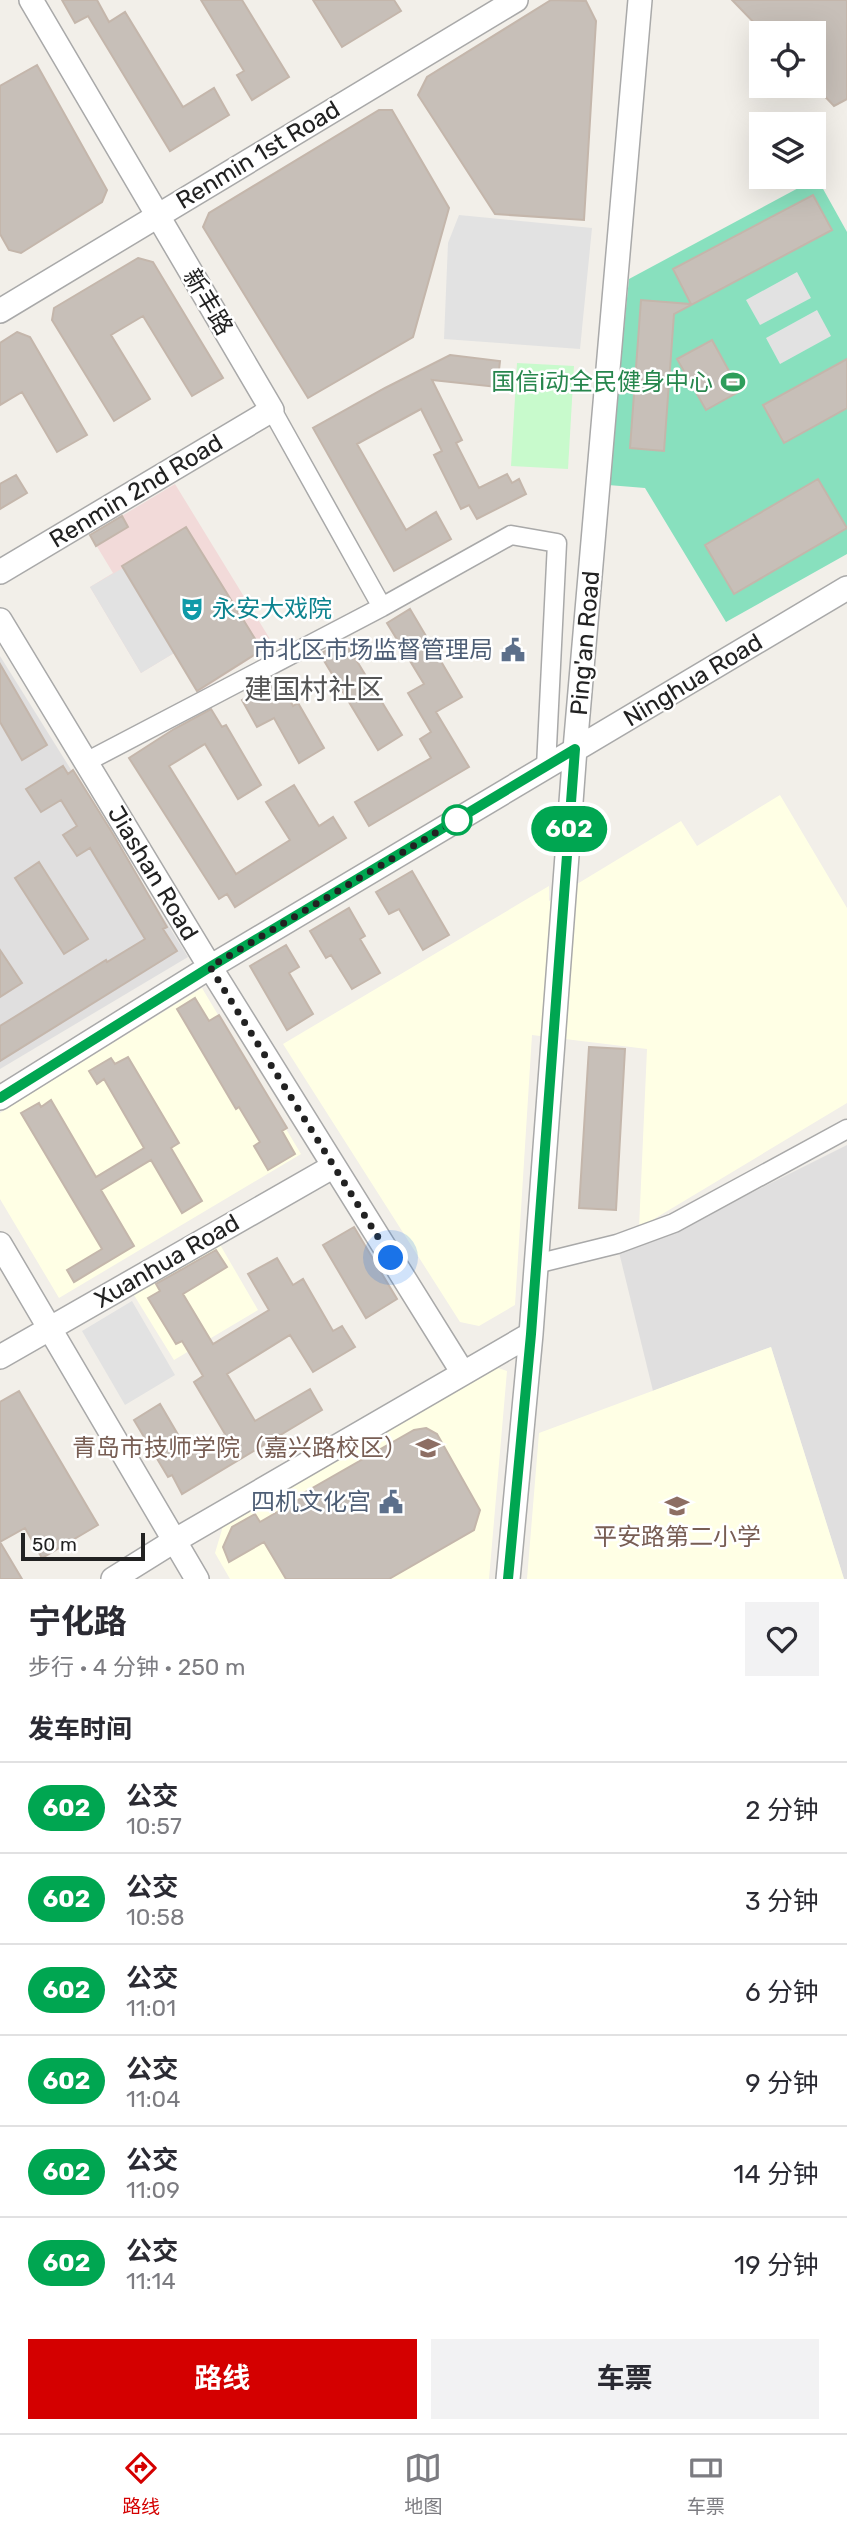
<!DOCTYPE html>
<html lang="zh">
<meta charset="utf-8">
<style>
:root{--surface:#fff;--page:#f2f2f3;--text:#2b2b33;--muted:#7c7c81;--line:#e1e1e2;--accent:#d40000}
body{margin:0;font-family:Rubik,"Noto Sans SC",sans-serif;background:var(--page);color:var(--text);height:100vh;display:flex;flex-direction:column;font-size:26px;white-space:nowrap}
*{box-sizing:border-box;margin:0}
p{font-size:23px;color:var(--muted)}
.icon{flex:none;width:38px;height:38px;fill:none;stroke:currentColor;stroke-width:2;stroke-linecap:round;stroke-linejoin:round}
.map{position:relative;height:1579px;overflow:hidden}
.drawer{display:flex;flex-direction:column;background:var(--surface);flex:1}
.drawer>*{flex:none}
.badge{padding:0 14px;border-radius:23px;font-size:24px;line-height:46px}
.buttons{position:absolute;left:749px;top:21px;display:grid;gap:14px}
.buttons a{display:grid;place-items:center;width:77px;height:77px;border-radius:0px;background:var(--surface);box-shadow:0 7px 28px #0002;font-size:35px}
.scale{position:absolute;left:21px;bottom:18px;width:124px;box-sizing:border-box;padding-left:7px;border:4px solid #222;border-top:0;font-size:19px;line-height:24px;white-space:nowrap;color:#222;-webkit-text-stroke:5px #fff;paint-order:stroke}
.you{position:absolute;width:35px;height:35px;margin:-18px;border:5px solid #fff;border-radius:50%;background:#1a73e8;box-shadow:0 0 0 10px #1a73e833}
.map>.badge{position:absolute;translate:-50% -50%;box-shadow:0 0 0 4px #fff}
h2{padding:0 28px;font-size:26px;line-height:63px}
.round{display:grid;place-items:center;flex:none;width:74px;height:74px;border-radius:0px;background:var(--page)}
.summary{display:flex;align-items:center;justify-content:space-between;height:119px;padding:0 28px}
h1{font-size:33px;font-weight:700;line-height:52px}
.cta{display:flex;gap:14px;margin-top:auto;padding:14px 28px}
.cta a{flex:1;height:80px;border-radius:0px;background:var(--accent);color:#fff;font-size:28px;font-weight:700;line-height:80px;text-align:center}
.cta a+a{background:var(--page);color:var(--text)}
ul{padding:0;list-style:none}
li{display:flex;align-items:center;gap:21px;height:91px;padding:0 28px;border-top:2px solid var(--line)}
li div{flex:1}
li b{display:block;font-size:26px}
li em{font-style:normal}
li .badge{min-width:77px;font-weight:700;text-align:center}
.menu{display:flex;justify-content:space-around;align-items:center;height:98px;border-top:2px solid var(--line);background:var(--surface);font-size:19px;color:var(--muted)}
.menu a{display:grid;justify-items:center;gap:4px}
.menu .active{color:var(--accent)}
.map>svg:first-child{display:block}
.residential{fill:#e0dfdf}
.commercial{fill:#f2dad9}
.education{fill:#ffffe5}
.park{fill:#c8facc}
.pitch{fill:#88e0be}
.parking{fill:#e2e2e2}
.building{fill:#c7bfb8;stroke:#c4b6ab;stroke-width:2}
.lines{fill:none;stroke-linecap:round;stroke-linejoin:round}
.minor-casing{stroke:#a9a9a9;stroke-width:21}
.tertiary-casing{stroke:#a9a9a9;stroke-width:26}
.minor{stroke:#fff;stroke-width:18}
.tertiary{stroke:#fff;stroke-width:23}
.line-casing{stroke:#fff;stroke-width:16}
.line{stroke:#00a651;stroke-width:10}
.walk{stroke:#222;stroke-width:7;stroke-dasharray:0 12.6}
.stop-dot{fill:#fff;stroke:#00a651;stroke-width:3.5}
.labels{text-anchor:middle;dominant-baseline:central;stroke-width:5;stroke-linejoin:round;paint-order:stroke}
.street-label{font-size:24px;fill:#222;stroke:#fff}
.leisure-label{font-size:24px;fill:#27864d;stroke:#fff;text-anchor:end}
.culture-label{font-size:24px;fill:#0d838f;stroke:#fff;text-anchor:start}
.service-label{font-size:24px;fill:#4e5e75;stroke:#fff;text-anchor:end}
.education-label{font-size:24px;fill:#785e54;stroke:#fff;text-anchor:end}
.quarter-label{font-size:28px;fill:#555;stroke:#fff}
</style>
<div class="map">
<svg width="847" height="1579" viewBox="0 0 847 1579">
<rect width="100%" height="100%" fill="#f2efe9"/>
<path class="residential" d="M0,656L188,957L0,1069Z
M847,1145V1579H844L771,1347L653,1391L617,1244L729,1204Z"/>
<path class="commercial" d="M175,484L273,644L198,692L174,653L141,673L90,587L113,573L90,535Z"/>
<path class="education" d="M780,795L847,908V1103L639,1228L647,1049L532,1035L515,1305L479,1326L460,1322L283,1044L549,886V901L681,821L697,846Z
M202,988L301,1154L59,1298L0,1199V1113Z
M215,1236L258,1310L174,1360L129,1287Z
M771,1347L844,1579H527L539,1433Z
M495,1367L507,1371L489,1579H230L215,1553L223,1526Z"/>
<path class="park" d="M517,363L574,366L568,469L511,466Z"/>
<path class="pitch" d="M817,178L847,232V554L726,622L645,488L608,485L629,279Z"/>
<path class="parking" d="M459,215L592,228L580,349L444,339L448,243Z
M797,272L811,298L760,325L746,300Z
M817,310L831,336L780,364L766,338Z
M123,568L174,653L141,673L90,587Z
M132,1301L175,1375L125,1405L82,1331Z"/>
<path class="building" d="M62,0H97L109,22L125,12L183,107L214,88L229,115L170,151L88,16L75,23Z
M201,0H242L289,77L252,100L237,75L244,71Z
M313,0H394L401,11L342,47Z
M551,0L586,1L596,21L584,220L495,214L418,95L427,77Z
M732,0H847V99L834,106L814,85V33H764Z
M37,65L107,190L102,202L21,253L9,250L0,234V86Z
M379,110H392L449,208L413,337L308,398L203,227L209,213Z
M813,195L832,230L674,314L664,451L630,448L641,300L691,304L673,269Z
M138,258L153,262L223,378L192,396L143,316L111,335L150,399L114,421L52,320L54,308Z
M17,332L30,337L87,435L57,452L22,392L0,405V343Z
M712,340L740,391L706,410L677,359Z
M450,355L500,361L497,387L432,380L462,440L456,443L479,488L507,474L512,483L519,479L526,494L477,519L469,505L461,509L434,455L442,451L421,409L357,444L406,530L436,512L451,539L394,571L313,428L385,388Z
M847,359V408L784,443L763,405Z
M16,475L27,493L0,509V484Z
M818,479L847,528L734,594L705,545Z
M122,516L128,527L96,546L90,535Z
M186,527L262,650L197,691L122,566Z
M410,609L462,697L436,712L469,767L369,826L355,802L431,758L420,739L431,732L408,693L424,684L387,623Z
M344,640L402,735L378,750L320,654Z
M0,664L47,745L22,760L0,722Z
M278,679L293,706L298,703L324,748L299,763L274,718L257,727L242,700Z
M211,709L222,727L226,725L261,785L238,799L205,744L169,766L236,874L290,840L266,802L294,785L319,826L333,817L346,838L235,907L227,894L219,899L129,758L174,729Z
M63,766L68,774L73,770L113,834L167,927L163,929L177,951L0,1061V1026L106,960L107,962L145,939L90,848L77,856L63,835L77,826L61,800L41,812L26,789Z
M39,862L88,939L64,954L15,878Z
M412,871L449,935L423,950L399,909L389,914L376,892Z
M349,908L365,936L360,939L380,973L352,989L331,955L326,958L310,931Z
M286,945L299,967L289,973L313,1014L287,1030L250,966Z
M0,950L22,983L0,997Z
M195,998L209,1021L219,1015L287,1128L282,1131L295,1154L268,1170L254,1146L260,1142L239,1107L236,1109L177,1009Z
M589,1047L625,1049L616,1210L579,1208Z
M128,1057L179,1143L171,1148L202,1201L182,1213L151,1160L101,1190L134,1246L74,1282L67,1270L102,1249L21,1113L39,1103L41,1107L51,1100L96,1177L144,1148L104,1079L97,1084L89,1071L111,1058L115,1064Z
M354,1227L397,1299L366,1318L323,1245Z
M216,1250L227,1267L183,1294L213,1344L269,1310L248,1274L277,1258L293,1285L303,1279L333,1331L342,1326L355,1347L313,1372L290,1335L227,1374L255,1421L310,1389L322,1410L182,1494L172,1475L168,1477L134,1420L160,1404L190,1455L225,1434L194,1382L203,1376L182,1341L176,1344L148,1298L160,1291L156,1284Z
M19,1391L98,1525L42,1558L25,1528L0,1542L22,1579H0V1402Z
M426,1428L437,1434L480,1510L474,1530L389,1579H286L264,1542L229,1562L223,1547L232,1527L255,1514L260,1522L303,1497L302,1494L414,1430Z"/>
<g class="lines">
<g class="minor-casing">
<path id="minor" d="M272,410L382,607
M86,762L382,607L511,535L557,543L546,767
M536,1264L617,1244L674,1223L847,1129"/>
</g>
<g class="tertiary-casing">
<path id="tertiary" d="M0,311L516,0
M0,572L272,410L31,0
M0,620L210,967L463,1373
M0,1098L210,967L847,588
M0,1244L197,1579
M0,1357L334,1166
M113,1579L174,1541L531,1334
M508,1579L531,1334L575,749L640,0"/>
</g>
<use href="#minor" class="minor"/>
<use href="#tertiary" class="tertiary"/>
</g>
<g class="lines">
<g class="line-casing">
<path id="line" d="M0,1098L210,967L575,749L531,1334L508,1579"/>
</g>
<use href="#line" class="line"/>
<path class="walk" d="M391,1258L210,967L457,820"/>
</g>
<defs>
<g id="stadium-bare" transform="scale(1.89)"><path d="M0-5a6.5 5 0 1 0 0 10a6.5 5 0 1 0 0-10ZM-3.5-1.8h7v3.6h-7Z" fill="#2e9e5b" stroke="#fff" stroke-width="2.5" paint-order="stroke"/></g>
<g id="theatre-bare" transform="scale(1.89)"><path d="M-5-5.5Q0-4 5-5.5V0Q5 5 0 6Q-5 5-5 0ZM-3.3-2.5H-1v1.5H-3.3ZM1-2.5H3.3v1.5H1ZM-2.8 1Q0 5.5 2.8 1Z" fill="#0f9aa8" stroke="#fff" stroke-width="2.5" paint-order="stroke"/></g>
<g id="civic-bare" transform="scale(1.89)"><path d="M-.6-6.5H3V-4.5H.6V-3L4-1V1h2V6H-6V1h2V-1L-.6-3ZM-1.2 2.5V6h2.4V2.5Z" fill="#5c6f8a" stroke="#fff" stroke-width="2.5" paint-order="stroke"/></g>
<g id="university-bare" transform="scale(1.89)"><path d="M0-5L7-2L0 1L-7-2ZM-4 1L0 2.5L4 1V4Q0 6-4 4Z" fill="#8d6e63" stroke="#fff" stroke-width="2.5" paint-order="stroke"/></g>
<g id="school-bare" transform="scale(1.89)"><path d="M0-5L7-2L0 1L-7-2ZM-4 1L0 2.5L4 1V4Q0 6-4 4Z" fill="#8d6e63" stroke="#fff" stroke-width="2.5" paint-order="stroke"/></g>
</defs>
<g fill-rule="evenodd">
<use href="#stadium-bare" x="733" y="382"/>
<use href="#theatre-bare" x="192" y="609"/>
<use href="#civic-bare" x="513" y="650"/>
<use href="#university-bare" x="428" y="1448"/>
<use href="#civic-bare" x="391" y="1502"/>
<use href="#school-bare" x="677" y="1506"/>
</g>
<circle class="stop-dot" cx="457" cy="820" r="14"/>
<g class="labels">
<g class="street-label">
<text transform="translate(258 155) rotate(-31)">Renmin 1st Road</text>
<text transform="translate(208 302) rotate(59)">新丰路</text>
<text transform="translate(136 491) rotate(-31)">Renmin 2nd Road</text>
<text transform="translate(585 643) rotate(-85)">Ping'an Road</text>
<text transform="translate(693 680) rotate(-31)">Ninghua Road</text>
<text transform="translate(153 873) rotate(59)">Jiashan Road</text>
<text transform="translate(167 1261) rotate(-30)">Xuanhua Road</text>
</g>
<g class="leisure-label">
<text x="713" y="382">国信i动全民健身中心</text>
</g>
<g class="culture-label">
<text x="212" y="609">永安大戏院</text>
</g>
<g class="service-label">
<text x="493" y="650">市北区市场监督管理局</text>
<text x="371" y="1502">四机文化宫</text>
</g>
<g class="education-label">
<text x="408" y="1448">青岛市技师学院（嘉兴路校区）</text>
<text x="677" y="1537" text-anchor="middle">平安路第二小学</text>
</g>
<g class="quarter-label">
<text x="314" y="689">建国村社区</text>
</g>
</g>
</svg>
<div class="buttons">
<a><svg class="icon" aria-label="locate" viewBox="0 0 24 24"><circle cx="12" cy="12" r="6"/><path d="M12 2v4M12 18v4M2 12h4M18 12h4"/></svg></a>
<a><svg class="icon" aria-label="layers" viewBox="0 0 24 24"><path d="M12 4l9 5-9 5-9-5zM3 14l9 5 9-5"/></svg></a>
</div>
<div class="scale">50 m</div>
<div class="you" style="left:391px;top:1258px"></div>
<b class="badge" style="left:569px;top:829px;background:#00a651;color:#fff">602</b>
</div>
<section class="drawer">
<div class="summary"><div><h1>宁化路</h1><p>步行 · 4 分钟 · 250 m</p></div><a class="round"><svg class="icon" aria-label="heart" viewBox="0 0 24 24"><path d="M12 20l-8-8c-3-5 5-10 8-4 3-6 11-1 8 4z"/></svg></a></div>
<h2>发车时间</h2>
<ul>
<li><span class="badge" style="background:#00a651;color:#fff">602</span><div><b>公交</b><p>10:57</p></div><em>2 分钟</em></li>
<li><span class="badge" style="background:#00a651;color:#fff">602</span><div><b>公交</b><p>10:58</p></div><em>3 分钟</em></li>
<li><span class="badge" style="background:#00a651;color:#fff">602</span><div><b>公交</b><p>11:01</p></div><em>6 分钟</em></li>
<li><span class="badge" style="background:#00a651;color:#fff">602</span><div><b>公交</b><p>11:04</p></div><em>9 分钟</em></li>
<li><span class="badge" style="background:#00a651;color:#fff">602</span><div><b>公交</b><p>11:09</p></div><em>14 分钟</em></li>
<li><span class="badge" style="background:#00a651;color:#fff">602</span><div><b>公交</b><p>11:14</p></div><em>19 分钟</em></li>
</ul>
<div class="cta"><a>路线</a><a>车票</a></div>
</section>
<nav class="menu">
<a class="active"><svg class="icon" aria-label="directions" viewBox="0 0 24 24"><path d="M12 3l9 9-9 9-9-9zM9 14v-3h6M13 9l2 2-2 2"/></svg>路线</a>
<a><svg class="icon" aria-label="map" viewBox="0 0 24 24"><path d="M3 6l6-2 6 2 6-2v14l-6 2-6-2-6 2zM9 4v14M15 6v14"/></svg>地图</a>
<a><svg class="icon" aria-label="tickets" viewBox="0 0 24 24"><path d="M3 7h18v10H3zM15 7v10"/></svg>车票</a>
</nav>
